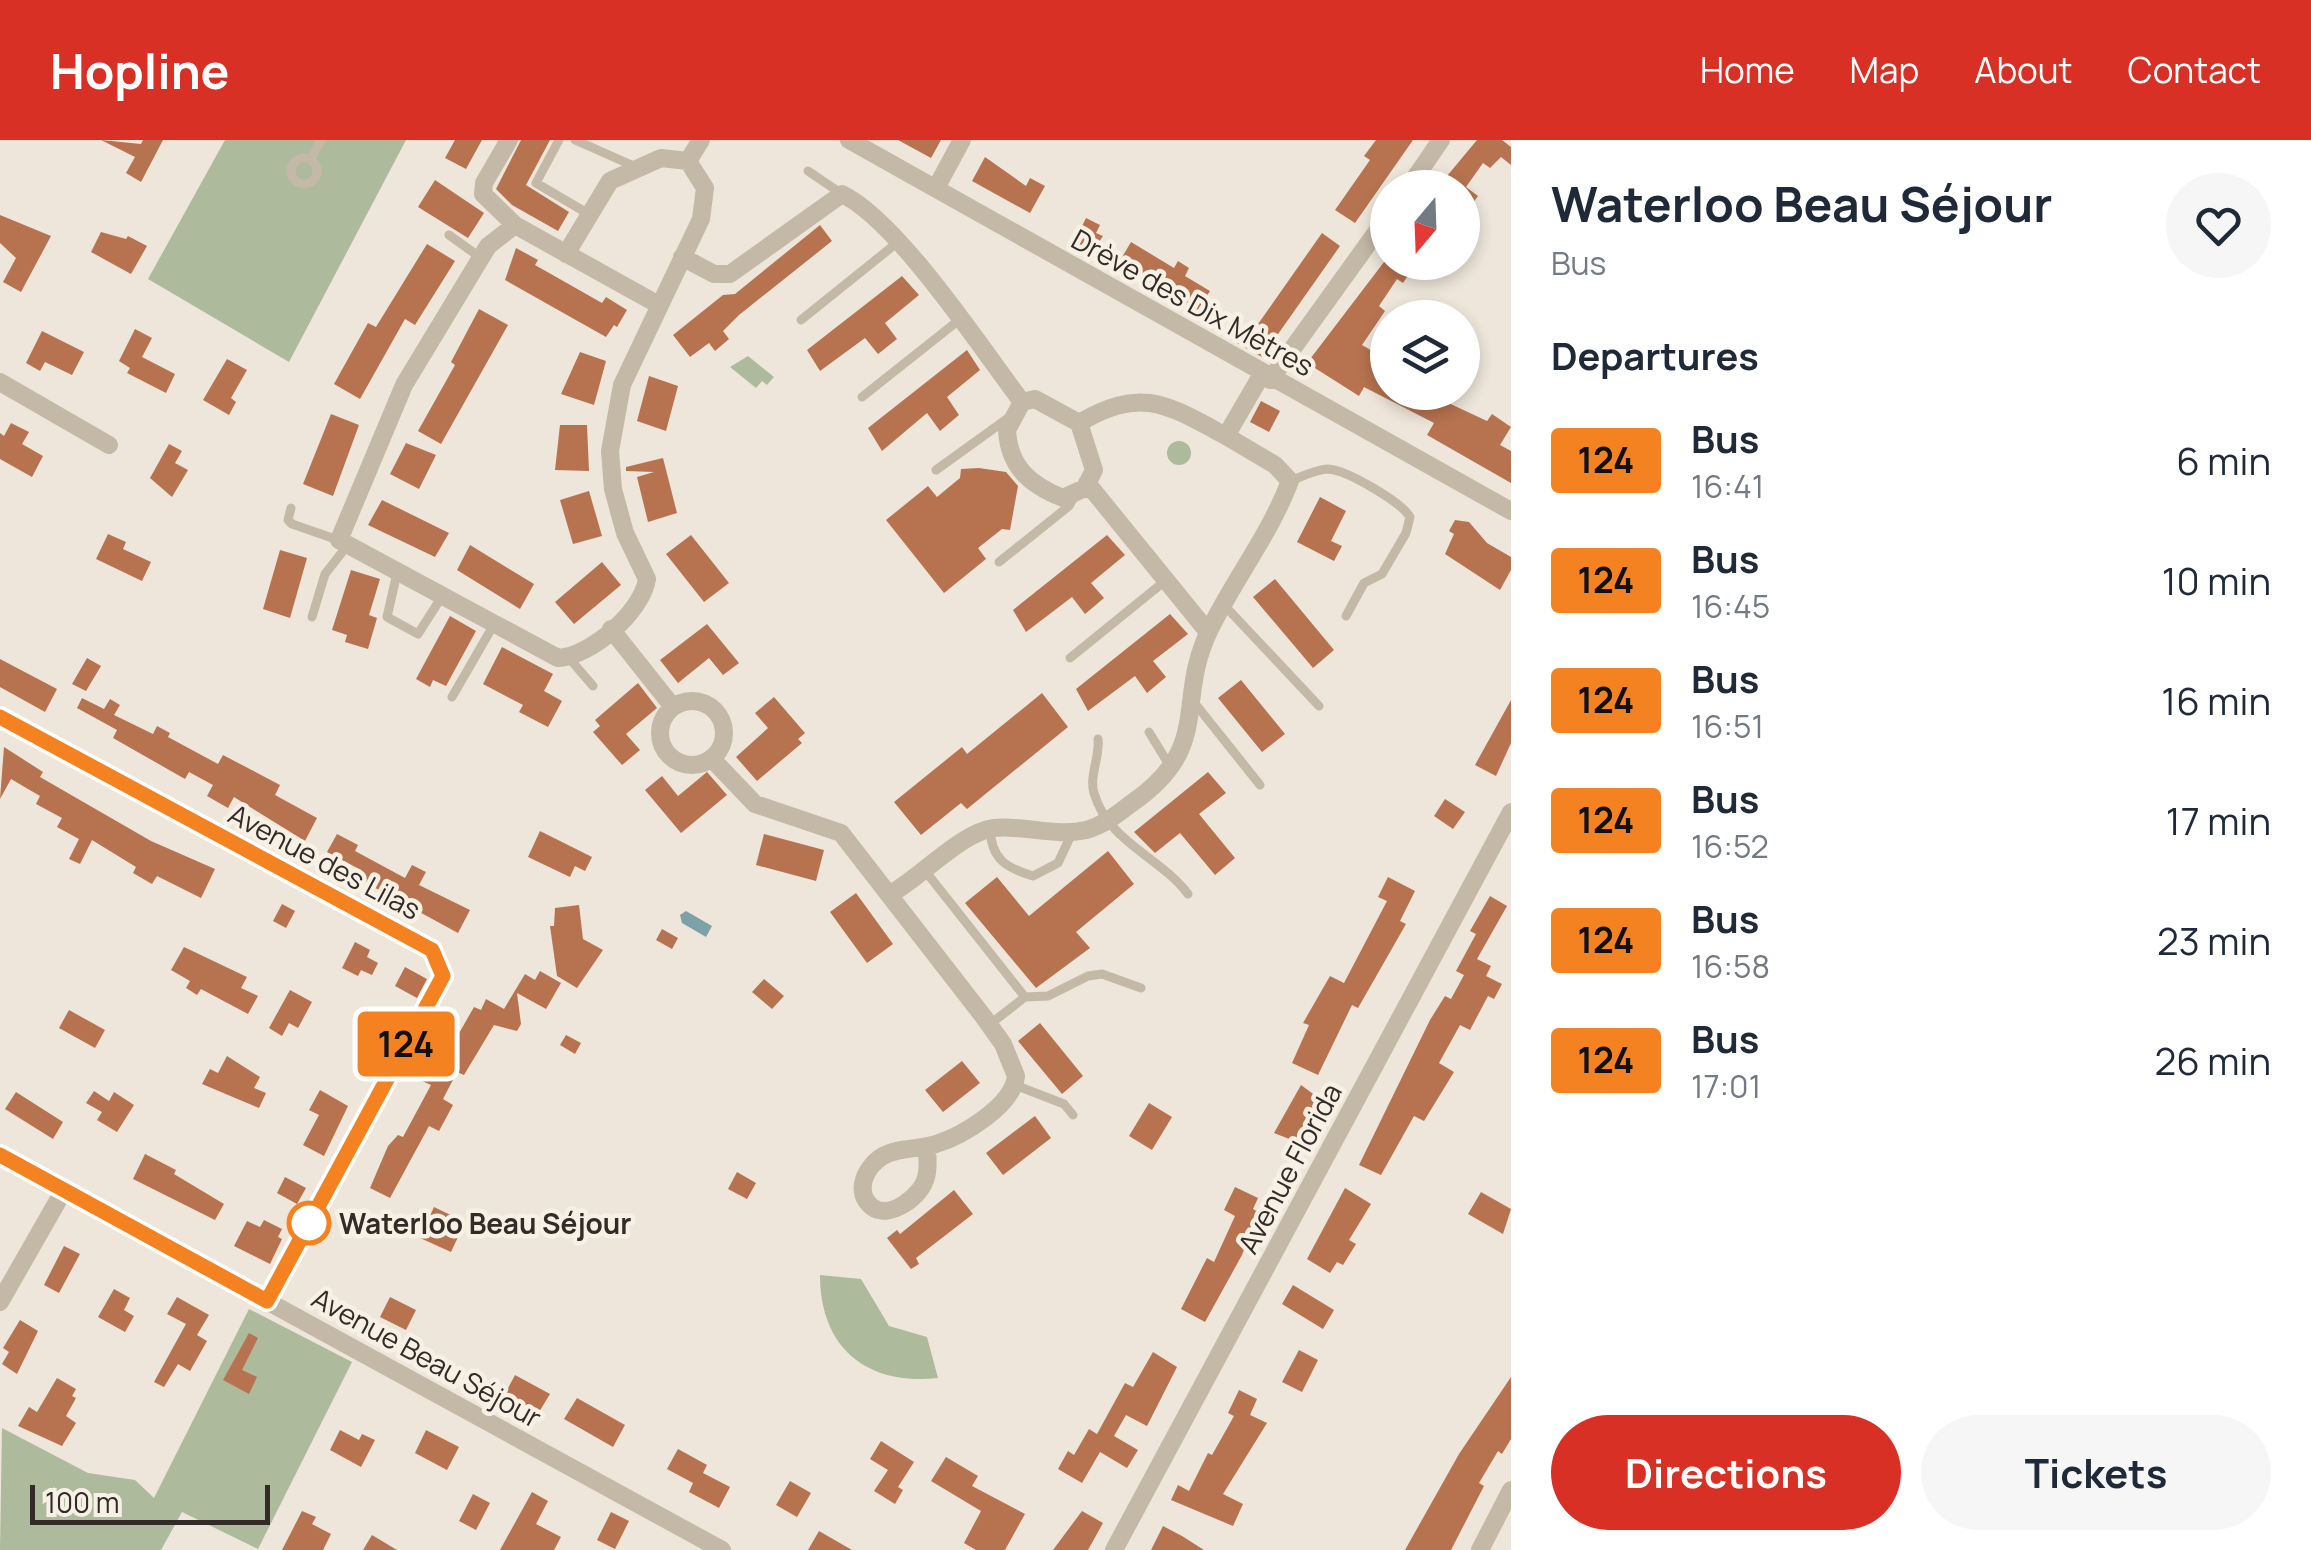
<!DOCTYPE html>
<meta charset="utf-8">
<style>
:root{--surface:#fff;--page:#f6f6f7;--text:#1f2937;--muted:#747a83;--accent:#d93025}
body{margin:0;font-family:Manrope,sans-serif;background:var(--page);color:var(--text);height:100vh;display:flex;flex-direction:column;font-size:38px;white-space:nowrap}
*{box-sizing:border-box;margin:0}
p{font-size:32px;color:var(--muted)}
.icon{flex:none;width:55px;height:55px;fill:none;stroke:currentColor;stroke-width:2;stroke-linecap:round;stroke-linejoin:round}
.map{position:relative;flex:1;overflow:hidden}
.panel{display:flex;flex-direction:column;background:var(--surface);width:800px}
.panel>*{flex:none}
.badge{padding:0 20px;border-radius:8px;font-size:35px;line-height:65px}
.needle{width:65px;rotate:199deg}
.tools{position:absolute;left:1370px;top:30px;display:grid;gap:20px}
.tools a{display:grid;place-items:center;width:110px;height:110px;border-radius:50%;background:var(--surface);box-shadow:0 5px 15px #0003;font-size:50px}
.scale{position:absolute;left:30px;bottom:25px;width:240px;box-sizing:border-box;padding-left:10px;border:5px solid #322b27;border-top:0;font-size:28px;line-height:35px;white-space:nowrap;color:#322b27;-webkit-text-stroke:8px #f6f0e5;paint-order:stroke}
.map>.badge{position:absolute;translate:-50% -50%;box-shadow:0 0 0 5px #fff}
h2{padding:0 40px;font-size:38px;line-height:90px}
.round{display:grid;place-items:center;flex:none;width:105px;height:105px;border-radius:52px;background:var(--page)}
.headline{display:flex;align-items:center;justify-content:space-between;height:170px;padding:0 40px}
h1{font-size:48px;font-weight:700;line-height:75px}
.primary-button{display:flex;gap:20px;margin-top:auto;padding:20px 40px}
.primary-button a{flex:1;height:115px;border-radius:60px;background:var(--accent);color:#fff;font-size:40px;font-weight:700;line-height:115px;text-align:center}
.primary-button a+a{background:var(--page);color:var(--text)}
ul{padding:0;list-style:none}
li{display:flex;align-items:center;gap:30px;height:120px;padding:0 40px}
li div{flex:1}
li b{display:block;font-size:38px}
li em{font-style:normal}
li .badge{min-width:110px;font-weight:700;text-align:center}
header{display:flex;align-items:center;gap:60px;box-sizing:border-box;height:140px;padding:0 50px;background:var(--accent);color:#fff}
header strong{font-size:48px}
nav{display:flex;gap:55px;margin-inline-start:auto;font-size:35px}
main{display:flex;flex:1;min-height:0}
.map>svg:first-child{display:block}
.green{fill:#adbb9c}
.water{fill:#7ca1a7}
.building{fill:#b7734f}
.lines{fill:none;stroke-linecap:round;stroke-linejoin:round}
.lane{stroke:#c4b8a7;stroke-width:9}
.street{stroke:#c4b8a7;stroke-width:18}
.line-casing{stroke:#fff;stroke-width:22}
.line{stroke:#f58220;stroke-width:15}
.stop-dot{fill:#fff;stroke:#f58220;stroke-width:5}
.labels{text-anchor:middle;dominant-baseline:central;stroke-width:9;stroke-linejoin:round;paint-order:stroke}
.street-label{font-size:28px;fill:#322b27;stroke:#f6f0e5}
.stop-label{font-size:28px;font-weight:bold;fill:#322b27;stroke:#f6f0e5;text-anchor:start}
</style>
<header>
<strong>Hopline</strong>
<nav><a>Home</a><a>Map</a><a>About</a><a>Contact</a></nav>
</header>
<main>
<div class="map">
<svg width="1511" height="1410" viewBox="0 0 1511 1410">
<rect width="100%" height="100%" fill="#eee6da"/>
<path class="green" d="M225,0H406L289,222L148,139Z
M748,216L774,237L767,245L762,241L756,248L730,227Z
M1167 313a12 12 0 1 1 24 0a12 12 0 1 1-24 0Z
M820,1135L861,1139L889,1186L927,1197L938,1238C867,1246 820,1208 820,1135Z
M249,1169L352,1222L258,1409L182,1372L161,1410H0L2,1288L88,1333L135,1340L154,1358Z"/>
<path class="water" d="M686,771L712,786L706,797L682,783L680,775Z"/>
<path class="building" d="M101,0L141,4L143,0H163L141,42L126,33L135,17Z
M455,0H482L466,29L445,18Z
M521,0H550L526,45L569,72L558,91L512,65L496,49Z
M898,0H941L931,18Z
M1376,0H1413L1355,83L1335,70L1370,20L1364,16Z
M1477,0H1502L1511,7V25L1501,17L1490,28L1483,23L1466,47L1478,56L1462,78V48H1437Z
M985,17L1026,46L1030,38L1045,46L1030,73L972,41Z
M435,40L484,73L468,98L418,67Z
M0,75L51,96L21,152L3,142L16,118L0,103Z
M1086,78L1100,85L1096,93L1103,96L1089,117L1071,108Z
M820,85L832,101L739,175L723,191L729,199L715,211L709,203L690,217L673,195L723,155L735,154Z
M101,92L126,99L128,96L147,106L131,134L91,112Z
M1322,93L1340,106L1262,217L1235,202L1244,189L1251,194Z
M1131,102L1174,128L1178,121L1189,128L1185,136L1210,151L1197,171L1118,124Z
M427,104L455,121L415,185L405,179L360,259L334,244L368,183L376,187Z
M516,108L538,120L535,125L602,163L606,157L627,170L617,187L614,185L606,197L505,140Z
M1384,122H1404L1413,128L1403,143L1397,139L1379,166L1385,171L1362,205L1388,220V252H1425L1487,281L1492,274L1511,287L1500,305L1511,311V343L1427,295L1434,283L1364,247L1359,256L1307,223Z
M902,136L919,155L885,183L897,199L878,214L865,198L820,231L807,210Z
M479,169L508,185L441,304L418,291L455,225L451,222Z
M135,189L152,198L142,217L175,234L166,253L127,233L130,228L119,221Z
M42,191L84,212L72,235L45,222L40,231L26,223Z
M967,210L980,230L947,257L959,275L940,291L927,273L882,311L868,288Z
M580,212L606,221L594,265L561,254Z
M227,219L247,230L231,258L236,262L229,275L203,260Z
M649,236L678,246L666,291L637,281Z
M1261,261L1280,271L1269,292L1250,282Z
M331,274L359,285L333,356L303,344Z
M11,283L29,292L22,304L43,316L32,337L0,319V293L4,296Z
M560,285H587L589,331L555,330Z
M406,303L436,315L419,349L390,334Z
M169,304L182,311L175,323L188,330L172,357L150,338Z
M663,318L677,373L648,382L637,337L654,332L626,331V327Z
M979,328L1006,332L1018,346L1010,390L1002,389L978,408L986,419L944,453L886,380L928,346L937,357L960,338L961,329Z
M589,351L602,396L573,404L560,360Z
M1320,357L1346,371L1331,401L1342,406L1334,421L1297,402Z
M382,360L449,393L435,417L368,385Z
M1455,380L1469,382L1487,403L1511,417V430L1500,450L1445,414L1454,394L1449,391Z
M108,394L126,402L123,409L151,422L142,441L96,419Z
M691,395L729,443L704,462L666,414Z
M1107,395L1125,415L1091,443L1104,458L1085,474L1072,457L1026,492L1013,470Z
M470,405L534,444L520,469L457,430Z
M280,410L307,418L290,478L263,469Z
M602,422L621,445L574,484L555,462Z
M351,430L380,439L369,475L377,478L368,509L345,502L347,495L332,490Z
M1275,439L1334,510L1313,528L1253,457Z
M1170,474L1188,494L1153,521L1166,537L1147,553L1135,536L1088,571L1076,549Z
M450,476L476,491L446,546L433,540L430,547L416,539Z
M707,484L739,523L723,535L709,518L678,543L660,520Z
M502,507L553,534L544,551L562,561L548,587L519,572L523,565L483,544Z
M87,518L101,526L86,551L72,544Z
M0,519L57,549L45,572L0,547Z
M1241,540L1285,594L1262,612L1218,558Z
M638,543L657,568L626,594L640,610L622,625L593,592L600,586L595,580Z
M1042,553L1068,587L967,669L961,663L921,695L894,662L962,607L967,614Z
M774,557L805,593L798,599L802,603L757,641L736,617L768,588L755,573Z
M82,558L104,569L110,559L120,565L114,575L153,594L157,586L170,593L168,597L218,624L223,615L280,645L275,655L317,678L305,701L234,657L228,668L207,656L213,645L189,632L185,639L113,598L117,590L77,568Z
M1511,560V603L1496,636L1475,625Z
M4,607L43,632L40,637L151,701L215,729L201,758L157,736L152,744L133,733L136,727L92,700L80,724L69,719L79,699L57,687L62,678L36,664L40,656L11,639L0,659Z
M707,632L727,655L681,693L645,650L662,636L678,656Z
M1208,632L1226,653L1199,674L1235,718L1215,735L1180,693L1155,713L1134,692Z
M1445,659L1465,672L1453,689L1434,676Z
M540,691L592,717L585,731L575,726L570,737L528,717Z
M337,694L358,705L355,711L405,738L412,725L426,732L419,745L470,770L458,793L357,738L361,730L327,712Z
M764,694L824,710L816,741L756,725Z
M1108,711L1134,744L1076,792L1090,808L1036,848L965,763L997,737L1029,776Z
M1388,737L1415,751L1400,781L1406,784L1358,868L1352,865L1318,935L1292,923L1309,885L1303,883L1330,836L1344,843L1387,761L1378,757Z
M856,753L893,804L867,823L830,772Z
M1490,756L1507,766L1477,819L1491,826L1486,836L1502,844L1494,859L1488,856L1470,890L1460,885L1439,923L1454,932L1424,981L1414,976L1381,1035L1359,1025L1430,880L1445,856L1451,859L1464,835L1456,831L1476,794L1470,791Z
M282,764L295,771L286,788L273,781Z
M579,765L583,799L603,810L577,848L557,836L550,786H554L555,768Z
M662,789L678,798L672,809L656,800Z
M355,802L370,810L367,817L378,823L372,835L361,830L358,836L342,828Z
M184,807L247,837L241,848L258,856L248,874L201,849L197,855L186,848L190,841L171,830Z
M405,827L427,839L417,858L395,846Z
M540,831L561,843L546,869L517,853L521,884L517,891L494,885L464,935L457,932L443,959L453,965L439,991L429,986L390,1058L370,1048L388,1006L398,995L403,997L431,945L422,941L429,928L432,930L441,913L446,916L474,867L481,870L486,859L504,869L525,834L535,840Z
M764,839L784,856L772,869L752,852Z
M290,850L312,862L298,888L289,883L282,896L269,888Z
M69,870L105,890L95,908L59,888Z
M1040,883L1083,936L1062,954L1018,901Z
M566,895L581,903L575,914L560,905Z
M227,916L260,937L254,948L266,953L259,968L202,944L210,929L218,933Z
M962,921L980,943L943,972L925,950Z
M1301,945L1324,962L1302,1004L1274,993Z
M320,950L348,966L324,1016L303,1005L319,975L309,970Z
M94,951L109,961L114,952L134,965L117,992L97,980L102,972L86,963Z
M16,952L63,982L53,999L5,969Z
M1149,963L1172,977L1152,1010L1129,996Z
M1035,976L1051,998L1003,1035L986,1013Z
M145,1014L176,1030L174,1034L224,1064L215,1080L133,1039Z
M737,1032L756,1043L747,1059L728,1049Z
M285,1037L306,1048L297,1064L277,1053Z
M1235,1047L1258,1058L1253,1069L1258,1072L1242,1115L1205,1182L1181,1169L1207,1118L1214,1122L1235,1076L1224,1070Z
M1345,1048L1371,1064L1349,1100L1356,1104L1343,1125L1337,1122L1330,1133L1307,1119Z
M954,1050L973,1074L916,1118L919,1124L911,1129L887,1098L897,1090L900,1094Z
M1481,1052L1511,1069L1503,1094L1468,1074Z
M434,1067L465,1082L451,1112L420,1098Z
M264,1080L282,1089L278,1097L282,1099L270,1124L234,1106L247,1081L260,1087Z
M64,1106L80,1114L59,1153L44,1145Z
M1293,1145L1334,1170L1323,1189L1282,1164Z
M114,1149L130,1158L124,1170L134,1176L125,1192L98,1177Z
M177,1157L209,1175L197,1195L207,1201L190,1231L178,1224L164,1247L154,1242L186,1184L167,1174Z
M390,1157L416,1170L406,1190L380,1177Z
M20,1180L38,1191L17,1234L2,1224L9,1212L3,1208Z
M249,1193L258,1198L242,1230L257,1237L249,1254L223,1240Z
M1299,1210L1318,1220L1302,1252L1282,1242Z
M1153,1212L1177,1227L1147,1286L1126,1275L1114,1296L1138,1310L1127,1328L1100,1312L1082,1343L1058,1329L1068,1311L1074,1315L1089,1289L1097,1294L1125,1243L1133,1247Z
M515,1235L550,1254L539,1272L505,1254Z
M1511,1237V1299L1502,1314L1498,1311L1479,1343L1484,1346L1451,1410H1405L1459,1314Z
M57,1238L76,1249L72,1256L76,1258L66,1276L76,1283L62,1306L18,1286L29,1267L37,1272Z
M1239,1250L1257,1259L1250,1275L1267,1283L1223,1354L1243,1364L1233,1386L1171,1360L1178,1345L1189,1351L1208,1313L1212,1315L1234,1276L1228,1273Z
M577,1258L625,1285L613,1307L564,1279Z
M340,1290L359,1300L362,1294L375,1300L361,1327L330,1310Z
M426,1290L459,1307L447,1330L415,1313Z
M881,1301L914,1322L898,1347L903,1350L895,1364L874,1351L888,1330L870,1319Z
M678,1309L707,1325L703,1333L730,1347L719,1368L689,1352L693,1343L667,1329Z
M946,1317L978,1336L972,1346L1025,1374L1005,1410H976L964,1403L981,1371L931,1341Z
M790,1341L811,1353L797,1377L776,1365Z
M532,1352L548,1361L536,1384L561,1397L554,1410H500Z
M473,1354L490,1363L476,1390L459,1381Z
M302,1371L316,1377L312,1384L331,1394L323,1410H282Z
M1082,1371L1103,1383L1088,1410H1053Z
M611,1372L629,1381L615,1409L597,1400Z
M1163,1386L1182,1396L1204,1410H1151Z
M819,1391L852,1410H808Z
M372,1395L397,1410H363Z"/>
<g class="lines">
<path class="lane" d="M559,0L536,43L587,73
M575,0L636,27
M291 31a13 13 0 1 1 26 0a13 13 0 1 1-26 0Z
M311,19L321,0
M808,31L842,54
M449,95L481,118
M801,180L898,102
M862,257L959,180
M936,330L1011,276
M1290,341C1301,337 1317,329 1328,329C1347,330 1401,362 1410,377L1406,393L1382,434L1364,443L1346,476
M291,368L288,380L292,384L338,400
M999,422L1069,366L1075,355
M397,433L387,477L418,494L441,458
M1224,465L1319,566
M312,477L325,434L347,406
M569,518L593,546
M1070,518L1165,441
M452,557L493,486
M1193,561L1260,645
M1149,592L1171,628
M1098,599C1100,617 1089,636 1094,653C1108,702 1159,716 1188,754
M990,688C991,719 1006,728 1033,736L1058,723L1073,691
M926,732L1025,857
M989,885L1025,857L1048,856L1088,836L1102,834L1141,848
M1015,945L1064,964L1073,975"/>
<path class="street" d="M509,0L484,43L483,54L515,85
M849,0L1511,371
M936,48L962,0
M1408,48L1441,0
M566,114L610,41L661,18L688,21
M682,117L714,134H730L842,54C898,81 981,208 1022,262
M659,165L515,85L488,106L404,245L339,400L558,518C591,516 642,472 647,439L625,393L613,349L610,311L622,245L701,79L705,48L688,21L701,0
M1270,240L1388,76
M0,242L109,305
M1079,283L1035,259L1022,262L1007,290C1009,327 1030,345 1063,358L1085,348L1094,330L1079,283C1142,246 1166,264 1226,296
M1087,343L1208,492
M611,489L673,567
M660 593a32 32 0 1 1 64 0a32 32 0 1 1-64 0Z
M0,577L432,810L443,836L267,1161
M712,619L755,664L841,693L983,876L1003,904L1016,936C1013,966 962,996 936,1004C919,1010 898,1007 883,1016C866,1026 853,1052 872,1067C890,1080 922,1056 926,1037C929,1028 927,1016 927,1006
M892,753C922,736 962,692 994,688C1024,685 1057,697 1086,690C1103,686 1119,673 1132,663C1214,606 1174,562 1210,489C1235,438 1270,394 1290,341L1275,325L1226,296L1262,234
M0,1015L722,1410
M0,1162L64,1050
M1114,1410L1511,672
M1480,1410L1511,1350"/>
</g>
<g class="lines">
<g class="line-casing">
<path id="line" d="M0,577L432,810L443,836L267,1161L0,1015"/>
</g>
<use href="#line" class="line"/>
</g>
<circle class="stop-dot" cx="309" cy="1083" r="20"/>
<g class="labels">
<g class="street-label">
<text transform="translate(1193 162) rotate(29)">Drève des Dix Mètres</text>
<text transform="translate(325 721) rotate(28)">Avenue des Lilas</text>
<text transform="translate(1289 1028) rotate(-62)">Avenue Florida</text>
<text transform="translate(427 1217) rotate(29)">Avenue Beau Séjour</text>
</g>
<g class="stop-label">
<text x="339" y="1083">Waterloo Beau Séjour</text>
</g>
</g>
</svg>
<div class="tools">
<a><svg class="needle" viewBox="-14 -14 28 28"><path d="M0-13l5 13h-10z" fill="#e53935"/><path d="M0 13l5-13h-10z" fill="#747a83"/></svg></a>
<a><svg class="icon" aria-label="layers" viewBox="0 0 24 24"><path d="M12 4l9 5-9 5-9-5zM3 14l9 5 9-5"/></svg></a>
</div>
<div class="scale">100 m</div>
<b class="badge" style="left:406px;top:904px;background:#f58220;color:#111">124</b>
</div>
<section class="panel">
<div class="headline"><div><h1>Waterloo Beau Séjour</h1><p>Bus</p></div><a class="round"><svg class="icon" aria-label="heart" viewBox="0 0 24 24"><path d="M12 20l-8-8c-3-5 5-10 8-4 3-6 11-1 8 4z"/></svg></a></div>
<h2>Departures</h2>
<ul>
<li><span class="badge" style="background:#f58220;color:#111">124</span><div><b>Bus</b><p>16:41</p></div><em>6 min</em></li>
<li><span class="badge" style="background:#f58220;color:#111">124</span><div><b>Bus</b><p>16:45</p></div><em>10 min</em></li>
<li><span class="badge" style="background:#f58220;color:#111">124</span><div><b>Bus</b><p>16:51</p></div><em>16 min</em></li>
<li><span class="badge" style="background:#f58220;color:#111">124</span><div><b>Bus</b><p>16:52</p></div><em>17 min</em></li>
<li><span class="badge" style="background:#f58220;color:#111">124</span><div><b>Bus</b><p>16:58</p></div><em>23 min</em></li>
<li><span class="badge" style="background:#f58220;color:#111">124</span><div><b>Bus</b><p>17:01</p></div><em>26 min</em></li>
</ul>
<div class="primary-button"><a>Directions</a><a>Tickets</a></div>
</section>
</main>
